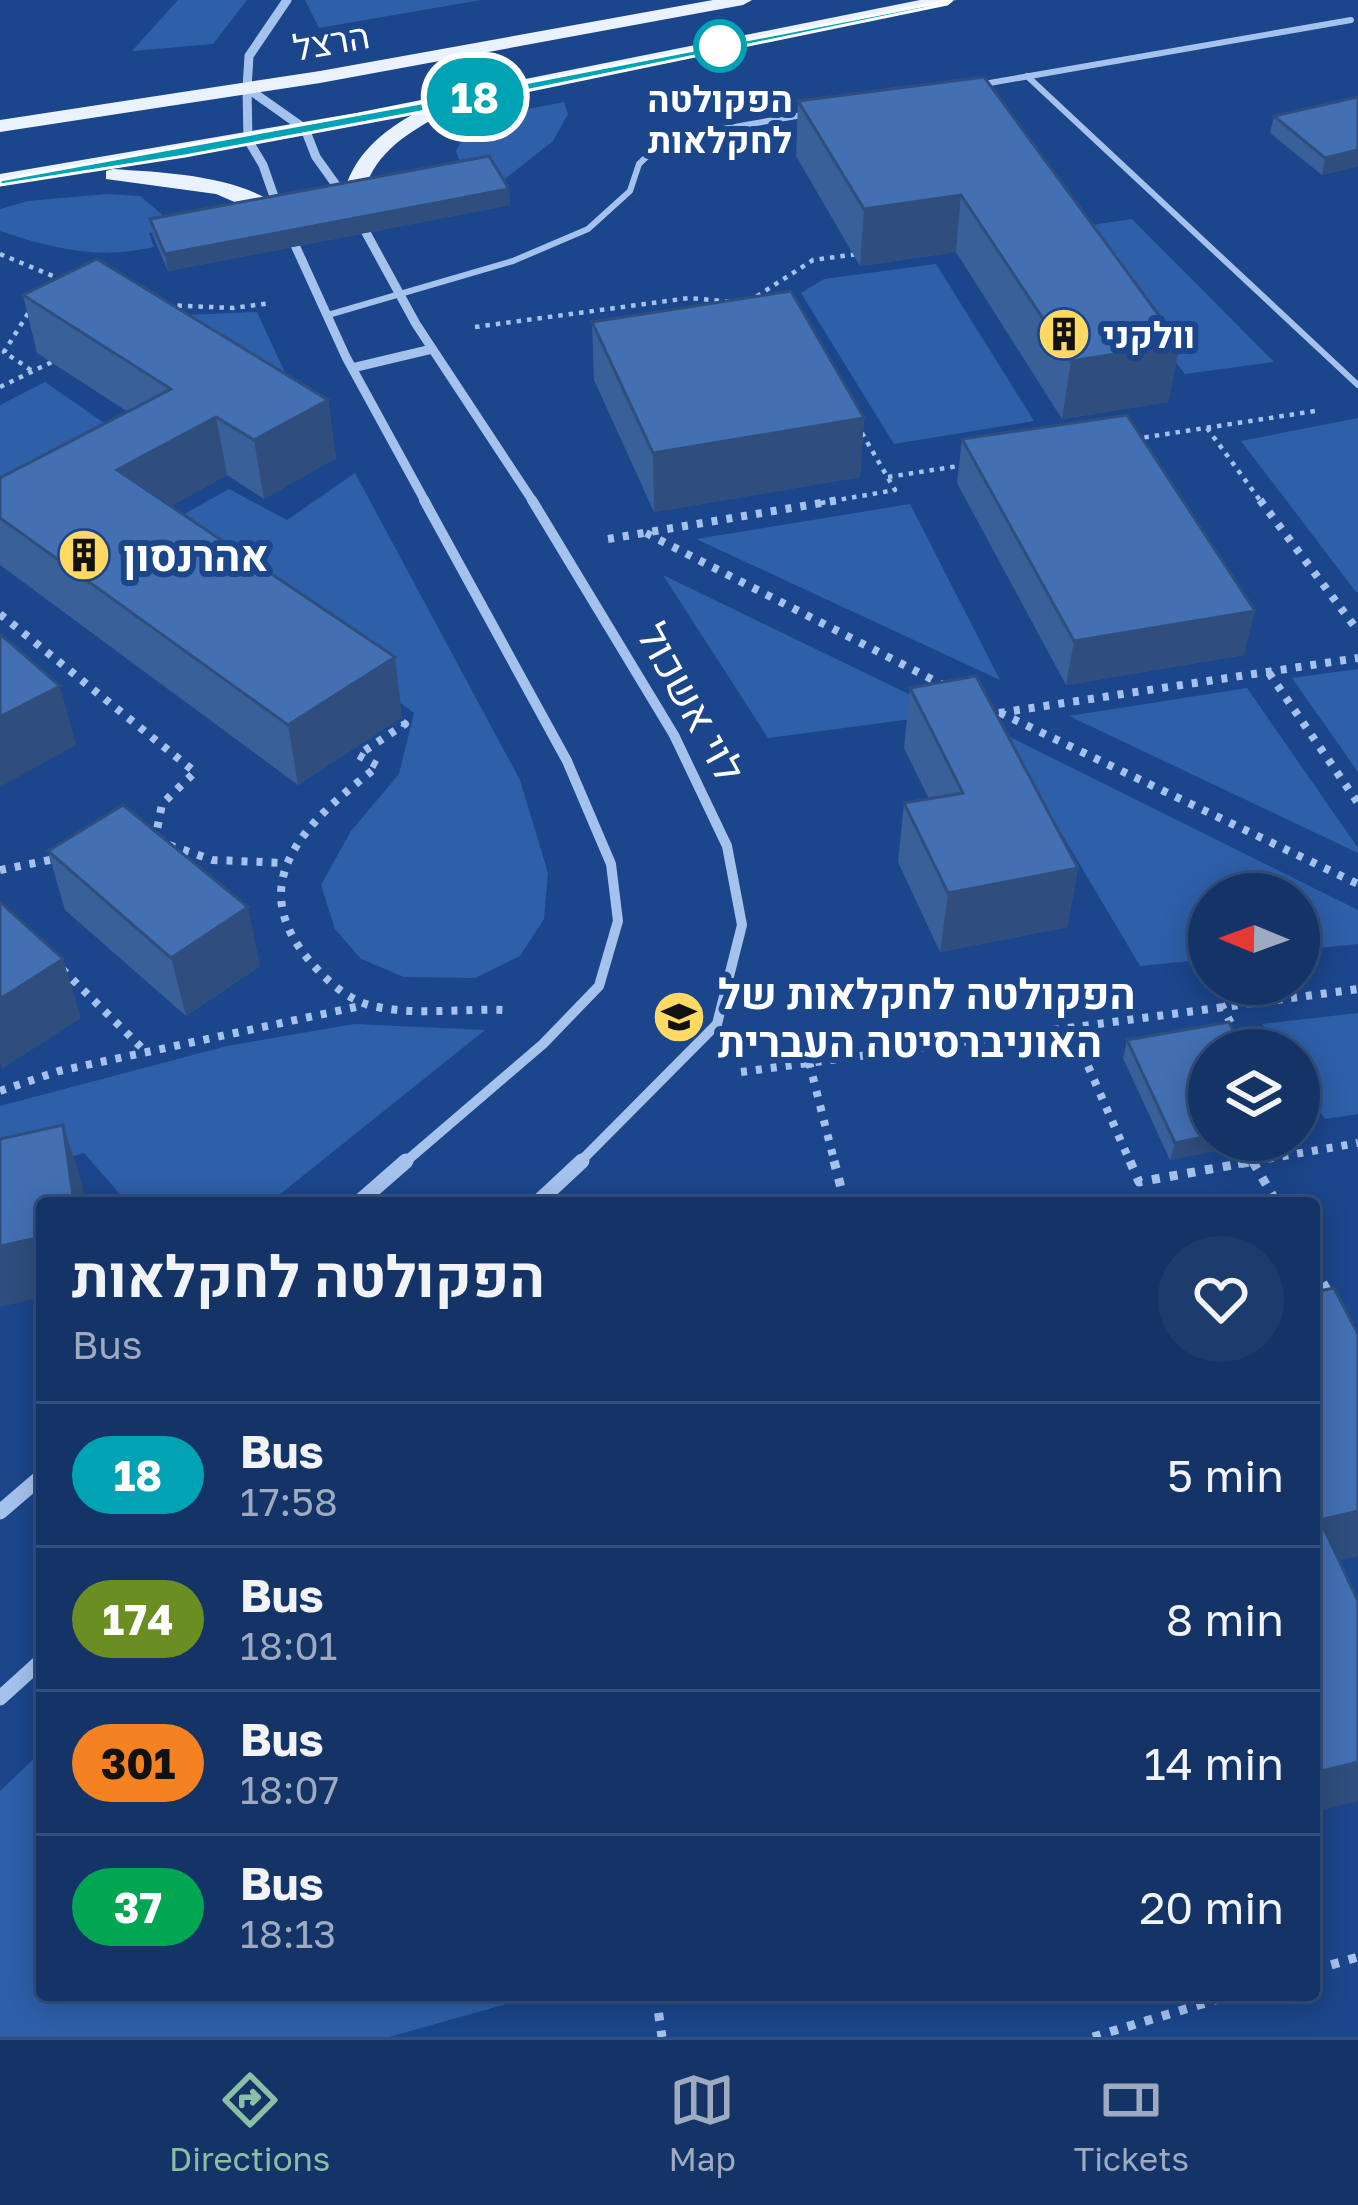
<!DOCTYPE html>
<meta charset="utf-8">
<style>
:root{--surface:#143468;--page:#1d3c6e;--text:#f1f3f6;--muted:#9daac0;--line:#334f7c;--accent:#8abfa5}
body{margin:0;font-family:"Golos Text",Heebo,sans-serif;background:var(--page);color:var(--text);height:100vh;display:flex;flex-direction:column;font-size:45px;white-space:nowrap}
*{box-sizing:border-box;margin:0}
p{font-size:39px;color:var(--muted)}
.icon{flex:none;width:66px;height:66px;fill:none;stroke:currentColor;stroke-width:2;stroke-linecap:round;stroke-linejoin:round}
.map{position:relative;flex:1;overflow:hidden}
.drawer{position:absolute;left:36px;top:1197px;width:1284px;height:804px;display:flex;flex-direction:column;background:var(--surface);border-radius:12px;box-shadow:0 6px 30px #0003,0 0 0 3px var(--line)}
.drawer>*{flex:none}
.badge{padding:0 24px;border-radius:39px;font-size:42px;line-height:78px}
.needle{width:78px;rotate:271deg}
.controls{position:absolute;left:1188px;top:873px;display:grid;gap:24px}
.controls a{display:grid;place-items:center;width:132px;height:132px;border-radius:50%;background:var(--surface);box-shadow:0 6px 30px #0003,0 0 0 3px var(--line);font-size:60px}
.map>.badge{position:absolute;translate:-50% -50%;box-shadow:0 0 0 6px #fff}
.round{display:grid;place-items:center;flex:none;width:126px;height:126px;border-radius:63px;background:var(--page)}
.summary{display:flex;align-items:center;justify-content:space-between;height:204px;padding:0 36px}
h1{font-size:57px;font-weight:700;line-height:90px}
ul{padding:0;list-style:none}
li{display:flex;align-items:center;gap:36px;height:144px;padding:0 36px;border-top:3px solid var(--line)}
li div{flex:1}
li b{display:block;font-size:45px}
li em{font-style:normal}
li .badge{min-width:132px;font-weight:700;text-align:center}
.menu{display:flex;justify-content:space-around;align-items:center;height:168px;border-top:3px solid var(--line);background:var(--surface);font-size:33px;color:var(--muted)}
.menu a{display:grid;justify-items:center;gap:6px}
.menu .active{color:var(--accent)}
.map>svg:first-child{display:block}
.green{fill:#2e5fa9}
.lines{fill:none;stroke-linecap:round;stroke-linejoin:round}
.path-far2{stroke:#a5c2ed;stroke-width:4.5;stroke-dasharray:4.5 6;stroke-linecap:butt}
.path-far1{stroke:#a5c2ed;stroke-width:8;stroke-dasharray:6 9;stroke-linecap:butt}
.path{stroke:#a5c2ed;stroke-width:9;stroke-dasharray:8 10;stroke-linecap:butt}
.service{stroke:#a5c2ed;stroke-width:6}
.minor-far2{stroke:#a5c2ed;stroke-width:9}
.minor-far1{stroke:#a5c2ed;stroke-width:10}
.minor{stroke:#a5c2ed;stroke-width:15}
.primary{fill:#ebf2ff;fill-rule:evenodd}
.wall{fill:#3a609a}
.shaded-wall{fill:#2f4e7d}
.building{fill:#4370b3;stroke:#2f4e7d;stroke-width:3}
.line{fill:#00a3b4;stroke:#fff;stroke-width:3}
.stop-dot{fill:#fff;stroke:#00a3b4;stroke-width:6}
.labels{text-anchor:middle;dominant-baseline:central;stroke-width:12;stroke-linejoin:round;paint-order:stroke}
.far-street-label{font-size:36px;fill:#fff;stroke:#1b468b}
.far-stop-label{font-size:36px;font-weight:bold;fill:#fff;stroke:#1b468b}
.far-poi-label{font-size:36px;font-weight:bold;fill:#fff;stroke:#1b468b;text-anchor:start}
.poi-label{font-size:42px;font-weight:bold;fill:#fff;stroke:#1b468b;text-anchor:start}
.street-label{font-size:42px;fill:#fff;stroke:#1b468b}
</style>
<div class="map">
<svg width="1358" height="2037" viewBox="0 0 1358 2037">
<rect width="100%" height="100%" fill="#1b468b"/>
<path class="green" d="M178,0H247L213,44L132,51Z
M305,0H481L319,28Z
M564,102L568,114L553,141L501,182L464,174L456,151C475,113 527,110 564,102Z
M107,194L140,196L178,228L149,233L154,247C98,260 54,249 0,231V209L28,201Z
M1132,219L1274,362L1185,374L1071,228Z
M936,264L1034,421L894,444L801,293L824,279Z
M257,312L305,416L161,316Z
M45,382L136,445L0,516V405Z
M1358,418V592H1356L1241,441Z
M355,473L520,780L548,873L544,919L520,956L475,978L404,977L361,959L335,929L321,885L351,831L399,774L414,713L161,527L229,489L287,520Z
M910,504L1000,680L696,539Z
M663,575L950,714L768,738Z
M1358,669V772L1292,678Z
M1247,688L1358,848V853L1069,716Z
M1002,733L1358,910V944L1299,950V894H1209V959L1140,966Z
M1358,1013V1114L1325,1119L1299,1080V1050H1279L1262,1024Z
M354,1024L485,1030L269,1203H128L84,1153L0,1178V1106L227,1046Z
M42,1751V1995H538L389,2037H0V1791Z"/>
<g class="lines">
<path class="path-far2" d="M0,254L65,281
M748,302L813,260L858,254
M167,305L233,308L271,303
M475,327L689,298L733,302
M31,370L4,352L32,307
M0,387L58,359
M1207,428L1262,503
M1134,439L1315,411
M888,477L965,465
M821,503L895,490L859,428"/>
<path class="path-far1" d="M1260,500L1358,631
M646,533L945,686
M608,539L839,500
M0,614L195,772L162,804L155,840
M1269,673L1358,803
M986,706L1358,884
M999,713L1358,658
M390,714L405,724L358,755L378,766C315,816 239,877 309,960C323,977 344,997 366,1004C408,1017 461,1008 504,1010
M169,845L213,860L284,863
M0,870L55,859
M62,969L145,1051
M1221,1004L1245,1050
M1070,1025L1131,1164
M809,1062L835,1164
M741,1072L1358,989
M0,1091L59,1071L365,1005
M1292,1140L1300,1153
M1238,1164L1358,1143"/>
<path class="path" d="M834,1161L845,1203
M1130,1161L1139,1182L1255,1161
M1253,1162L1277,1203
M1314,1267L1331,1297
M1314,1970L1358,1957
M656,1995L662,2037
M1093,2037L1232,1995"/>
<path class="service" d="M1027,76L1358,385
M978,85L1351,20
M328,315L513,261L588,229L630,191L639,164L665,139L808,114"/>
<path class="minor-far2" d="M247,88L305,129L316,157L344,196
M278,208L263,165L248,140L247,88L249,56L287,0
M358,218L416,324L534,503
M289,232L346,357L426,503
M352,368L432,349"/>
<path class="minor-far1" d="M532,500L674,735L727,846L742,925L717,1024L578,1164
M403,1164L543,1044L599,986L618,921L611,864L567,761L424,500"/>
<path class="minor" d="M358,1203L406,1161
M537,1203L582,1161
M0,1512L42,1476
M0,1698L42,1660"/>
<path class="primary" d="M713,0H752L743,5L320,83L0,132V120L320,71Z
M920,0H956L431,110L436,115L433,119C395,141 368,161 361,206L351,212L341,206C348,161 376,135 415,113L0,186V174L356,113Z
M113,169C169,173 248,175 291,216L281,222L216,194L106,179V171Z"/>
</g>
<path class="wall" d="M984,77L1180,344L1168,402L1062,419L956,252L860,266L796,156L798,101Z
M1358,97V166L1322,175L1270,133L1274,116Z
M509,189L510,205L168,271L153,236L150,219Z
M23,295L328,400L336,458L264,499L227,475L171,506L402,717L298,785L0,565V478L128,412L37,353Z
M592,322L864,418L860,477L654,512L594,380Z
M962,439L1244,655L1066,685L957,483Z
M910,688L1078,868L1067,927L940,952L898,862L904,803L929,799L904,748Z
M48,851L260,966L186,1016L65,910Z
M1127,1040L1244,1050L1170,1160L1123,1058Z"/>
<path class="shaded-wall" d="M1358,150V166L1322,175L1325,158Z
M509,189L510,205L168,271L165,254Z
M961,195L956,252L860,266L864,209Z
M1180,344L1168,402L1062,419L1071,361Z
M328,400L336,458L264,499L254,440Z
M216,417L227,475L130,529L117,470Z
M864,418L860,477L654,512L653,453Z
M1255,611L1244,655L1066,685L1074,641Z
M395,657L402,717L298,785L288,725Z
M60,686L76,745L0,787V717Z
M1078,868L1067,927L940,952L948,893Z
M248,907L260,966L186,1016L171,958Z
M63,959L81,1018L2,1069L0,1063V999Z
M63,1125L82,1182L85,1203H74Z
M1209,1136V1140H1272L1170,1160L1175,1143Z
M42,1237V1297L0,1307V1246Z
M1358,1511V1556L1314,1567L1320,1520Z
M1358,1762V1801L1314,1812V1773Z"/>
<path class="building" d="M984,77L1180,344L1071,361L961,195L864,209L798,101Z
M1358,97V150L1325,158L1274,116Z
M489,156L509,189L165,254L150,219Z
M97,259L328,400L254,440L216,417L117,470L395,657L288,725L0,518V478L171,389L23,295Z
M791,291L864,418L653,453L592,322Z
M1127,415L1255,611L1074,641L962,439Z
M0,634L60,686L0,717Z
M976,676L1078,868L948,893L904,803L963,793L910,688Z
M123,805L248,907L171,958L48,851Z
M0,902L63,959L0,999Z
M1229,1022L1244,1050H1209V1136L1175,1143L1127,1040Z
M63,1125L74,1203H42V1237L0,1246V1139Z
M1334,1288L1358,1334V1511L1320,1520L1358,1601V1762L1314,1773V1292Z"/>
<path class="line" d="M947,4L448,107L185,156L0,185V180L448,98L952,0Z"/>
<defs>
<g id="building-disc" transform="scale(2.7)"><circle r="9.5" fill="#ffd962" stroke="#1b468b"/><path d="M-4-6H4V6H1V3H-1V6H-4ZM-2.5-4.3h1.7v1.8h-1.7ZM.8-4.3h1.7v1.8H.8ZM-2.5-1h1.7V.8h-1.7ZM.8-1h1.7V.8H.8Z" fill="#111"/></g>
<g id="university-disc" transform="scale(2.7)"><circle r="9.5" fill="#ffd962" stroke="#1b468b"/><path d="M0-5L7-2L0 1L-7-2ZM-4 1L0 2.5L4 1V4Q0 6-4 4Z" fill="#111"/></g>
</defs>
<g fill-rule="evenodd">
<use href="#building-disc" x="1064" y="334"/>
<use href="#building-disc" x="84" y="555"/>
<use href="#university-disc" x="679" y="1017"/>
</g>
<circle class="stop-dot" cx="720" cy="46" r="24"/>
<g class="labels">
<g class="far-street-label">
<text transform="translate(331 41) rotate(-10)">הרצל</text>
</g>
<g class="far-stop-label">
<text x="720" y="98">הפקולטה<tspan x="720" dy="41">לחקלאות</tspan></text>
</g>
<g class="far-poi-label">
<text x="1103" y="334">וולקני</text>
</g>
<g class="poi-label">
<text x="123" y="555">אהרנסון</text>
<text x="718" y="993">הפקולטה לחקלאות של<tspan x="718" dy="48">האוניברסיטה העברית</tspan></text>
</g>
<g class="street-label">
<text transform="translate(692 702) rotate(61)">לוי אשכול</text>
</g>
</g>
</svg>
<div class="controls">
<a><svg class="needle" viewBox="-14 -14 28 28"><path d="M0-13l5 13h-10z" fill="#e53935"/><path d="M0 13l5-13h-10z" fill="#9daac0"/></svg></a>
<a><svg class="icon" aria-label="layers" viewBox="0 0 24 24"><path d="M12 4l9 5-9 5-9-5zM3 14l9 5 9-5"/></svg></a>
</div>
<b class="badge" style="left:475px;top:97px;background:#00a3b4;color:#fff">18</b>
<section class="drawer">
<div class="summary"><div><h1>הפקולטה לחקלאות</h1><p>Bus</p></div><a class="round"><svg class="icon" aria-label="heart" viewBox="0 0 24 24"><path d="M12 20l-8-8c-3-5 5-10 8-4 3-6 11-1 8 4z"/></svg></a></div>
<ul>
<li><span class="badge" style="background:#00a3b4;color:#fff">18</span><div><b>Bus</b><p>17:58</p></div><em>5 min</em></li>
<li><span class="badge" style="background:#6b8e23;color:#fff">174</span><div><b>Bus</b><p>18:01</p></div><em>8 min</em></li>
<li><span class="badge" style="background:#f58220;color:#111">301</span><div><b>Bus</b><p>18:07</p></div><em>14 min</em></li>
<li><span class="badge" style="background:#00a651;color:#fff">37</span><div><b>Bus</b><p>18:13</p></div><em>20 min</em></li>
</ul>
</section>
</div>
<nav class="menu">
<a class="active"><svg class="icon" aria-label="directions" viewBox="0 0 24 24"><path d="M12 3l9 9-9 9-9-9zM9 14v-3h6M13 9l2 2-2 2"/></svg>Directions</a>
<a><svg class="icon" aria-label="map" viewBox="0 0 24 24"><path d="M3 6l6-2 6 2 6-2v14l-6 2-6-2-6 2zM9 4v14M15 6v14"/></svg>Map</a>
<a><svg class="icon" aria-label="tickets" viewBox="0 0 24 24"><path d="M3 7h18v10H3zM15 7v10"/></svg>Tickets</a>
</nav>
